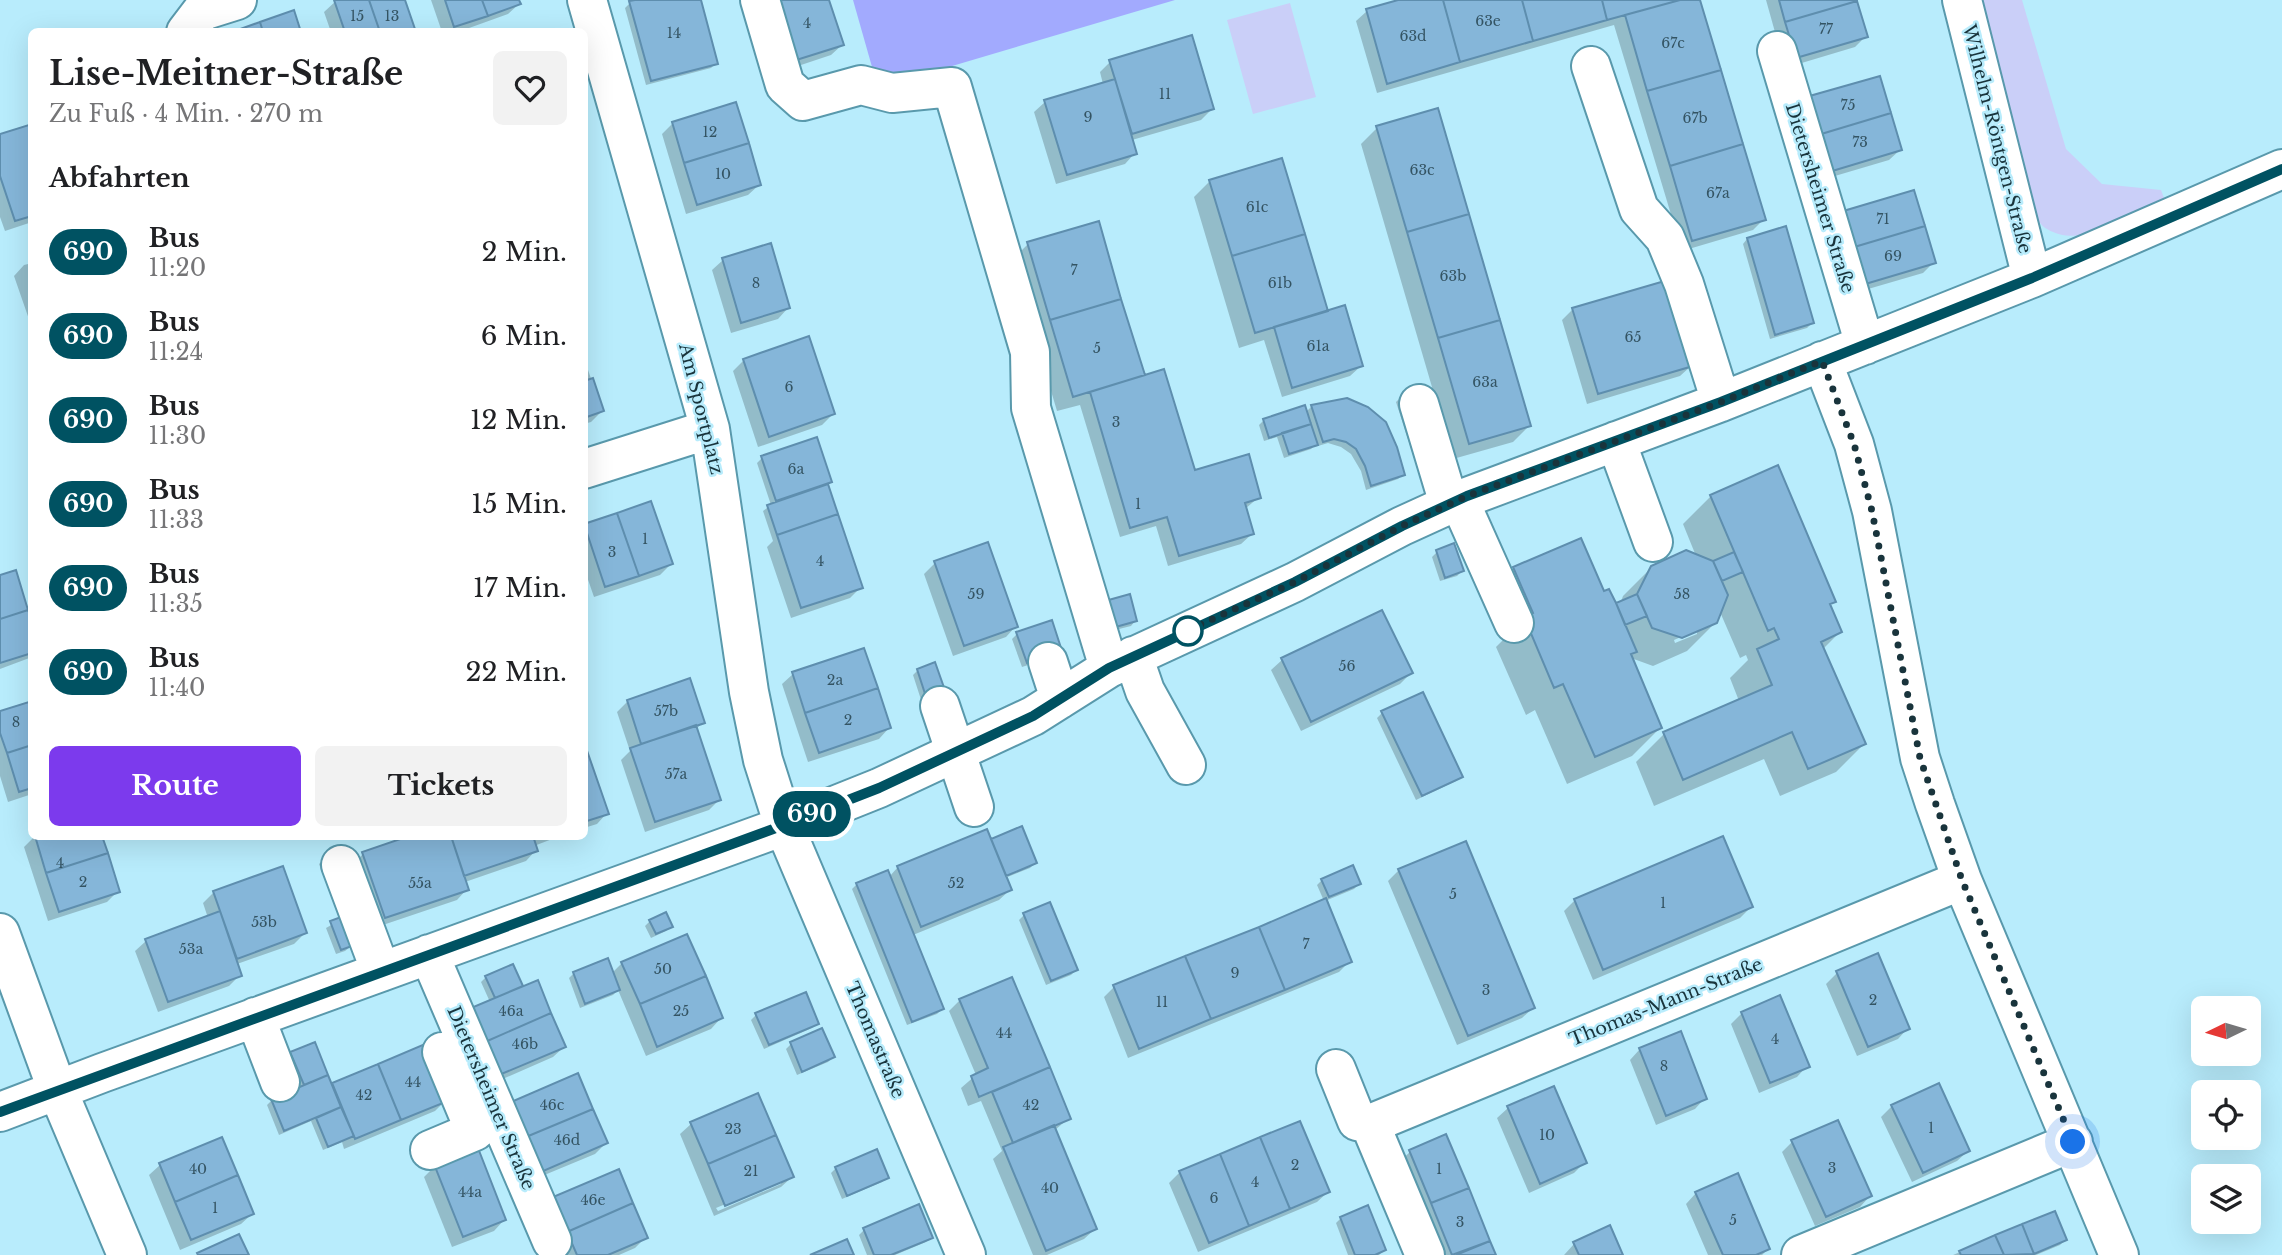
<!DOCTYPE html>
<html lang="de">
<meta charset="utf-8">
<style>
:root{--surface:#fff;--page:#f2f2f2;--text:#202124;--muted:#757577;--accent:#7c3aed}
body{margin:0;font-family:"Libre Baskerville",serif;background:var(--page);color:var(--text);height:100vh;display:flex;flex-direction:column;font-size:26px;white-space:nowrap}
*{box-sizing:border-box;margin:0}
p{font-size:23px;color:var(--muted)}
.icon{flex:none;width:38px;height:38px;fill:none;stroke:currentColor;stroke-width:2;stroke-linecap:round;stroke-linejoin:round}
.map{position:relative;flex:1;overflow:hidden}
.panel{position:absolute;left:28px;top:28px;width:560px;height:812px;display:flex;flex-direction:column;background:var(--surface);border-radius:10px;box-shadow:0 7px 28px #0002}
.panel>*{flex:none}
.badge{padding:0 14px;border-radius:23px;font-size:24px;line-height:46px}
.needle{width:46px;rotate:265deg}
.tools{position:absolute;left:2191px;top:996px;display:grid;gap:14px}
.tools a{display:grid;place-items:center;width:70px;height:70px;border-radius:10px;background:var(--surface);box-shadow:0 7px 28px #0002;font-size:35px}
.you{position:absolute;width:35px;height:35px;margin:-18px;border:5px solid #fff;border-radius:50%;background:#1a73e8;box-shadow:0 0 0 10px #1a73e833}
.map>.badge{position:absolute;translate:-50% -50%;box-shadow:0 0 0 4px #fff}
h2{padding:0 21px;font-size:26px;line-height:63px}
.round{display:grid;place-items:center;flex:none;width:74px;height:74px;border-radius:10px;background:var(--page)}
.summary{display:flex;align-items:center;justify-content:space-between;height:119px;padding:0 21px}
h1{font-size:33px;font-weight:700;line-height:52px}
.button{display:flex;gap:14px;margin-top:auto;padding:14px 21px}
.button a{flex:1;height:80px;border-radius:10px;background:var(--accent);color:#fff;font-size:28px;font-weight:700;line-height:80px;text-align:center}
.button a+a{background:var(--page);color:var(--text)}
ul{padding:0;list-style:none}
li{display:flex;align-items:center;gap:21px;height:84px;padding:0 21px}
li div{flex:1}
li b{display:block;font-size:26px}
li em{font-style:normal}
li .badge{min-width:77px;font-weight:700;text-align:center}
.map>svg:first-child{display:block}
.green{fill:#cacff8}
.forest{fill:#a2aafe}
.shadow{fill:#0003;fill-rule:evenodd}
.building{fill:#85b6d9;stroke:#5e8eae;stroke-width:2}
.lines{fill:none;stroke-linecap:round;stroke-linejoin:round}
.minor-casing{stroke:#5999ac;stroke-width:42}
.minor{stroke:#fff;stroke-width:38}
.line-casing{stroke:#fff;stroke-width:16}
.line{stroke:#005262;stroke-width:10}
.walk{stroke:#19343c;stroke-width:7;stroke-dasharray:0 12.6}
.stop-dot{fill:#fff;stroke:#005262;stroke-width:3.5}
.labels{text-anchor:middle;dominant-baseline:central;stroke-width:5;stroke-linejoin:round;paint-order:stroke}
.number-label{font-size:14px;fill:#345463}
.street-label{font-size:18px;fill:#19343c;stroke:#b8ecfc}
</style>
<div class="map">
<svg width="2282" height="1255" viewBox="0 0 2282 1255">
<rect width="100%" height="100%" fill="#b8ecfc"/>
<path class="green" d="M1979,0H2022L2066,149L2102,184L2161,190L2166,203C2133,217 2081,250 2047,229C2041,226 2037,218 2032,213Z
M1290,3L1316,97L1253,114L1227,20Z"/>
<path class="forest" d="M853,0H1175L878,88Z"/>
<path class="shadow" d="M403,0L414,32H331L324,12L337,0Z
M431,0H518L519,4L508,14L458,32H442Z
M642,0H699L716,63L711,68L646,85L625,8L630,3Z
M827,0L842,45L831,55L780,72Z
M1405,0H1699L1764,219L1753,230L1682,251L1614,25L1377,93L1356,21L1367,11Z
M1766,0H1855L1866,36L1855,47L1785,68Z
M1110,62L1212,109L1201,120L1132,140L1135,153L1125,164L1056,184L1034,112L1045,102L1103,84L1100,72Z
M1796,110L1900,150L1889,160L1818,181Z
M673,123L759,185L748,195L686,214L662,134Z
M32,126V222L5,231L0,217V136Z
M1377,128L1529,426L1513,442L1453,459L1361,144Z
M1210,181L1326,313L1361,366L1350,376L1282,397L1264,340L1239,348L1194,197Z
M1841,213L1934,262L1923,273L1851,294Z
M1747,239L1812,323L1807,328L1770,339L1743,244Z
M1028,244L1143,378L1194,472L1259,497L1245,509L1252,534L1241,544L1168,566L1156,526L1120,537L1080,405L1057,411L1012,260Z
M723,260L788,308L778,319L731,333L712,270Z
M32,263V328L14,276L24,265Z
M1573,309L1691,366L1680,376L1587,404L1562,320Z
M584,358L602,411L591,422L584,424Z
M744,360L833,414L822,425L758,447L733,371Z
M1426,389L1444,470L1420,477L1396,402L1401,397Z
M1312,406L1403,474L1398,479L1366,490L1361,471L1351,454L1341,447L1328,443L1318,446L1317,443L1311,449L1284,458L1277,437L1264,441L1259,425L1264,420L1306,412Z
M762,458L830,482L827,486L861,587L850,598L791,618L767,547L773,541L763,511L771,505L757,463Z
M1711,496L1834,601L1829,606L1840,632L1823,649L1864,744L1836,772L1780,796L1764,759L1654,806L1636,762L1664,734L1739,701L1730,678L1748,660L1746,655L1740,658L1720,612L1716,622L1687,651L1653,666L1631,658L1660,728L1632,756L1567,784L1535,710L1526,715L1496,647L1504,639L1486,596L1514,568L1603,594L1615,606L1620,604L1623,596L1652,567L1696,556L1683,524ZM1697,630V634L1675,643L1674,640Z
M650,503L671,564L660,575L594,597L584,568V526Z
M1437,552L1462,571L1457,576L1440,581L1432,557Z
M935,563L1016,626L1006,637L953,656L924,574Z
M0,577L32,624V657L0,669Z
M1100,608L1135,621L1131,626L1107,632Z
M1017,634L1056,656L1022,667L1012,639Z
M1282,660L1411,673L1400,684L1301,731L1271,670Z
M934,664L924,709L913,675L918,670Z
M793,674L889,728L879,739L808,762L782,684Z
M628,701L703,722L696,729L719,800L709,810L645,832L621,760L630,751L617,712Z
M32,703V794L8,802L0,776V713Z
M1382,713L1461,776L1456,781L1416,800L1377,718Z
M584,745L607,813L597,824L584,828Z
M35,836H100L118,891L107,902L48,921L24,847Z
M414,836H560L534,846L536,850L526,861L465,882L467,889L457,900L374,928L345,951L336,954L326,928L340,920L319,864L324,859L351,866L363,854Z
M990,841L1035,863L1030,868L1005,878L1010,890L999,900L913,935L942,1009L937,1014L907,1025L852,889L857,884L889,877L898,867Z
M1399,870L1533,1008L1522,1018L1457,1045L1388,881Z
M1322,880L1359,884L1354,889L1325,901L1350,961L1339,972L1128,1058L1104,997L1114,987L1324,901L1317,885Z
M214,892L305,933L294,944L237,964L240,975L229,986L158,1012L135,951L146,941L208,918L203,903Z
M1575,900L1751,907L1740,918L1593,980L1564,911Z
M1024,915L1076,970L1071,975L1046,985L1019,920Z
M650,921L671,926L666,931L651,938L645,926Z
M1877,955L1908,1028L1898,1039L1857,1056L1826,984L1837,973Z
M622,963L721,1018L711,1029L646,1056L618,990L613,995L580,1008L569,978L574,973H612Z
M512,966L522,988L564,1047L553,1057L489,1085L490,1002L481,982L486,977Z
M1011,979L1069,1118L1055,1130L1095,1229L1084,1239L1047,1255H1033L993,1159L1002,1151L981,1101L968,1106L961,1088L976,1075L949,1011L960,1000Z
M1779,998L1807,1066L1797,1077L1759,1093L1731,1024L1742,1013Z
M756,1015L817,1024L812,1028L764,1049L751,1020Z
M821,1030L833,1057L828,1062L797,1075L786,1049L791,1044Z
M314,1044L331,1086L333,1085L446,1100L435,1111L344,1149L342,1142L323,1150L311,1121L279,1135L267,1105L272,1100L299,1089L286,1059L291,1054Z
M1640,1049L1705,1098L1695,1109L1656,1125L1630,1060Z
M1553,1088L1585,1162L1574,1173L1529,1193L1497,1118L1508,1108Z
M1892,1106L1968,1151L1957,1161L1912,1182L1881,1117Z
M502,1114L606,1143L595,1154L530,1181Z
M691,1124L792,1177L781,1187L714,1216L680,1134ZM781,1181V1184L718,1211L716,1208Z
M1445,1137L1494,1255H1437L1399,1162L1410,1152Z
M1792,1142L1870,1196L1860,1207L1815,1226L1782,1152Z
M160,1165L252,1214L241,1224L180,1250L149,1175Z
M435,1166L504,1220L494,1231L452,1247L424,1177Z
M836,1168L887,1177L882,1182L842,1199L831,1173Z
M1180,1172L1328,1192L1317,1202L1198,1252L1169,1183Z
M1696,1193L1768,1249L1762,1255H1708L1686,1204Z
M918,1207L931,1237L926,1242L895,1255H867L859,1235L864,1230Z
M543,1209L646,1237L635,1248L619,1255H562Z
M1341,1218L1384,1250L1379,1255H1348L1336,1223Z
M1996,1237L2065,1240L2060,1245L2036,1255H1953Z
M1574,1244L1621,1255H1564Z"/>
<path class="building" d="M334,0H369L380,32H345Z
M369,0H405L416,32H380Z
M445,0H482L488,16L454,27Z
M482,0H519L521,4L488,16Z
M635,0H701L718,64L651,81L629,1Z
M770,0H829L844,45L790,62Z
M1398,0H1443L1460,62L1387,84L1366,9Z
M1443,0H1522L1533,41L1460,62Z
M1522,0H1602L1607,20L1533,41Z
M1602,0H1680L1607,20Z
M1680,0H1700L1721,70L1647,91L1625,15Z
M1779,0H1857V1L1785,22Z
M1857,1L1868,37L1796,58L1785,22Z
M294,10L301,32H263L260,22Z
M260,22L263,32H232Z
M1192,35L1214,109L1132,134L1109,60Z
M1721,70L1743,144L1670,166L1647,91Z
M1880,76L1891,113L1818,135L1806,97Z
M1115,79L1137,154L1067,175L1044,100Z
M736,102L749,143L684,163L672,122Z
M1438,108L1469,214L1407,232L1376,126Z
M1891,113L1902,150L1829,172L1818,135Z
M32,124V216L15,221L0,176V134Z
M749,143L761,185L697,205L684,163Z
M1743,144L1766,220L1692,241L1670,166Z
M1282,158L1305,234L1232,256L1209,180Z
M1914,190L1925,226L1851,248L1840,212Z
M1469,214L1500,320L1438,338L1407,232Z
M1099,221L1121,299L1050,320L1027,242Z
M1786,226L1814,323L1775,335L1747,238Z
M1925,226L1936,263L1862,285L1851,248Z
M1305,234L1328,311L1255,333L1232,256Z
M771,243L790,308L741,323L722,258Z
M1668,280L1693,366L1598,394L1572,308Z
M1121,299L1145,375L1073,397L1050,320Z
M1345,305L1363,366L1292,388L1274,327Z
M1500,320L1531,426L1469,444L1438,338Z
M809,336L835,414L769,437L743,359Z
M1164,369L1195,470L1249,454L1261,498L1245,503L1254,534L1179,556L1167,517L1130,528L1090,392Z
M593,378L604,411L584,418V381Z
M1347,398L1368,407L1386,422L1397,447L1405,475L1371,486L1365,466L1356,449L1346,442L1334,439L1323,442L1311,405Z
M1305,405L1311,424L1269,438L1263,419Z
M1311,424L1318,445L1289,454L1282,433Z
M817,437L832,482L776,501L761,456Z
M1778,465L1836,602L1830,604L1842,632L1821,642L1866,744L1808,769L1792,732L1683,780L1663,732L1772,685L1757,649L1779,639L1774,628L1768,631L1710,495Z
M828,484L838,514L777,535L767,505Z
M651,501L673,564L639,576L617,513Z
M617,513L639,576L605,587L584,524Z
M838,514L863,588L801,608L777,535Z
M1581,538L1604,591L1609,589L1616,603L1637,652L1631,654L1662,728L1595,757L1563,684L1554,688L1524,617L1533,613L1513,567Z
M988,542L1018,627L964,646L934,561Z
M1454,543L1464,571L1445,578L1436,550Z
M1686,550L1713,561L1728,595L1717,623L1682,638L1652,628L1637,594L1651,566Z
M1734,552L1743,572L1722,581L1713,561Z
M16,570L28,610L0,619V575Z
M1130,594L1137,621L1112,628L1105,601Z
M1637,594L1647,616L1625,625L1616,603Z
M28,610L32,619V653L0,663V619Z
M1382,610L1413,673L1311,722L1281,658Z
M1052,620L1062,651L1027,663L1016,632Z
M864,648L878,688L805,713L792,672Z
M935,662L948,699L929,706L917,669Z
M690,678L705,723L641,744L627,700Z
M878,688L891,728L819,753L805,713Z
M1423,692L1463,777L1422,796L1381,711Z
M32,701V745L7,753L0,733V711Z
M696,725L721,800L655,822L630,748Z
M584,742L609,814L584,822Z
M32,745V788L19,792L7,753Z
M1022,826L1037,863L1006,876L991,839Z
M987,829L1012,890L921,927L897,866Z
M35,836H102L108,853L46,873Z
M409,836H451L469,890L385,918L362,852Z
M451,836H533L538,851L464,876Z
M1723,836L1753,907L1603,970L1574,899Z
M1466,841L1535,1008L1468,1036L1398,869Z
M108,853L120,892L59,912L46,873Z
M1353,865L1361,884L1329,897L1321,879Z
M283,866L307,933L237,959L213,891Z
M888,870L944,1009L912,1022L856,883Z
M1326,898L1352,962L1285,990L1259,927Z
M1050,902L1078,970L1051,981L1023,913Z
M220,911L242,976L168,1002L145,939Z
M666,912L673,927L656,934L649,920Z
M341,917L352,946L341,950L330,921Z
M1259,927L1285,990L1211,1019L1185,956Z
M687,934L706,976L640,1004L621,962Z
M1878,953L1910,1029L1868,1047L1836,971Z
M1185,956L1211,1019L1139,1049L1113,985Z
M608,958L620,990L585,1004L573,972Z
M513,964L523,986L495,998L485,976Z
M706,976L723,1018L657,1047L640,1004Z
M1012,977L1050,1067L979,1097L971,1076L988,1068L959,999Z
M538,980L551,1013L485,1042L471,1008Z
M806,992L819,1024L769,1045L755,1013Z
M1780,995L1810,1067L1770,1083L1741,1012Z
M551,1013L566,1047L499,1075L485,1042Z
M822,1028L835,1057L802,1072L790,1042Z
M1681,1031L1707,1099L1666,1116L1639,1048Z
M315,1042L328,1075L304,1085L290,1052Z
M425,1044L448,1101L401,1120L378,1064Z
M378,1064L401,1120L355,1139L332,1083Z
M1050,1067L1071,1119L1013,1143L992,1092Z
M578,1073L593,1109L526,1137L511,1102Z
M328,1075L341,1107L284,1131L271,1099Z
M1939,1083L1970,1151L1923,1173L1891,1105Z
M1554,1086L1587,1163L1540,1184L1507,1106Z
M758,1093L776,1135L708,1164L690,1122Z
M341,1107L354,1136L328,1147L316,1118Z
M593,1109L608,1143L541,1172L526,1137Z
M1838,1120L1872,1196L1826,1217L1791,1140Z
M1300,1121L1330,1192L1290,1209L1260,1137Z
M1054,1125L1097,1229L1046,1251L1003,1147Z
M1446,1134L1469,1188L1431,1203L1409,1150Z
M776,1135L794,1177L725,1206L708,1164Z
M222,1137L238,1175L175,1202L159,1163Z
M1260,1137L1290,1209L1249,1226L1220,1154Z
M478,1148L506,1220L463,1237L434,1164Z
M877,1149L889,1178L847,1196L835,1167Z
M1220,1154L1249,1226L1209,1243L1179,1171Z
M619,1169L633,1203L567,1232L553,1197Z
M1738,1173L1770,1249L1756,1255H1723L1695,1192Z
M238,1175L254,1214L191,1240L175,1202Z
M1469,1188L1490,1241L1452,1255L1431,1203Z
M633,1203L648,1238L608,1255H577L567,1232Z
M919,1204L933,1238L891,1255H874L863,1228Z
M1368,1205L1386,1250L1375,1255H1355L1340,1217Z
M2055,1211L2067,1240L2034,1254L2022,1224Z
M2022,1224L2034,1254L2004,1255L1995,1235Z
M1610,1225L1623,1255H1579L1573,1242Z
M239,1234L249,1255H198L197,1253Z
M1995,1235L2004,1255H1961L1959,1251Z
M847,1239L854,1255H810Z
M1490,1241L1496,1255H1456Z"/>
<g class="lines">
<g class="minor-casing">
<path id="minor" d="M587,0L710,429L749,692L763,760L784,826L966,1255
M760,0L785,85L803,101L861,85L892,93L952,87L1030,352L1031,408L1109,668
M1962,0L2032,278
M186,32L202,11L237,0
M1777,51L1865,345
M1591,66L1639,209L1665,238L1684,284L1721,402
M1822,361L1854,444L1872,511L1920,758L1935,804L1962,880L2119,1255
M1419,404L1449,504
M1616,441L1653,542
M584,469L710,429
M1459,500L1514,623
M1133,656L1145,691L1186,765
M1048,662L1060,699
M940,706L974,807
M341,865L381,972
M0,933L57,1089L127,1255
M429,954L552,1241
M255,1017L280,1082
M1336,1069L1357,1121L1370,1124
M0,1112L102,1073L784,826L879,788L1033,716L1109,668L1295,582L1402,526L1459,500L1721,402L2032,278L2282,169
M1370,1124L1962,880
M1370,1124L1425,1255
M430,1150L475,1131L442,1052
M1801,1255L2073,1142"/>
</g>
<use href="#minor" class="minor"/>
</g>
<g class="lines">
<g class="line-casing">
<path id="line" d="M0,1112L784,825L879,788L1033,716L1109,668L1295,582L1402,526L1467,496L1721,402L2032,278L2282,169"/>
</g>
<use href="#line" class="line"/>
<path class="walk" d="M1188,631L1177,635L1295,582L1402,526L1467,496L1721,402L1822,361L1854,444L1872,511L1920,758L1962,880L2073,1142"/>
</g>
<circle class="stop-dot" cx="1188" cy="631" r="14"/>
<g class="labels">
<g class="number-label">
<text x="357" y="16">15</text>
<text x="392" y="16">13</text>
<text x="1488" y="21">63e</text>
<text x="807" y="23">4</text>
<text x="1826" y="29">77</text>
<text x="674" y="33">14</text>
<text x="1413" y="36">63d</text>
<text x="1673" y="43">67c</text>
<text x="1165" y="94">11</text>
<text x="1848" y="105">75</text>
<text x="1088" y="117">9</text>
<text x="1695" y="118">67b</text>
<text x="710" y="132">12</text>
<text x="1860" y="142">73</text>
<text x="1422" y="170">63c</text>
<text x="723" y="174">10</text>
<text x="1718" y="193">67a</text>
<text x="1257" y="207">61c</text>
<text x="1883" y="219">71</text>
<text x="1893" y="256">69</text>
<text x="1074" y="270">7</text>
<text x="1453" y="276">63b</text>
<text x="756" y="283">8</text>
<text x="1280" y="283">61b</text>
<text x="1633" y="337">65</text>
<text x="1318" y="346">61a</text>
<text x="1097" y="348">5</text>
<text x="1485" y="382">63a</text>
<text x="789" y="387">6</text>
<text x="1116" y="422">3</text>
<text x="796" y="469">6a</text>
<text x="1138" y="504">1</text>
<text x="645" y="539">1</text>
<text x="612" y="552">3</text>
<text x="820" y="561">4</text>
<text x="976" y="594">59</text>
<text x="1682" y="594">58</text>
<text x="1347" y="666">56</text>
<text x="835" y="680">2a</text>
<text x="666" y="711">57b</text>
<text x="848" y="720">2</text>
<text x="16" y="722">8</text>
<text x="676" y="774">57a</text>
<text x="60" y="863">4</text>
<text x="83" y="882">2</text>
<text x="420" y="883">55a</text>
<text x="956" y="883">52</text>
<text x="1453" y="894">5</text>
<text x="1663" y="903">1</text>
<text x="264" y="922">53b</text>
<text x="1306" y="944">7</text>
<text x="191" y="949">53a</text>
<text x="663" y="969">50</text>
<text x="1235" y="973">9</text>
<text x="1486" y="990">3</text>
<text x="1873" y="1000">2</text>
<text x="1162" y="1002">11</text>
<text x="511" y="1011">46a</text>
<text x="681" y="1011">25</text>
<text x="1004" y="1033">44</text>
<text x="1775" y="1039">4</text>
<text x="525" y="1044">46b</text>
<text x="1664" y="1066">8</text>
<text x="413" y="1082">44</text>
<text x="364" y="1095">42</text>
<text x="552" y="1105">46c</text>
<text x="1031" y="1105">42</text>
<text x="1931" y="1128">1</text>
<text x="733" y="1129">23</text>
<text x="1547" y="1135">10</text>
<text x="567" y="1140">46d</text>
<text x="1295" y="1165">2</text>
<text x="1832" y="1168">3</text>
<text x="198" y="1169">40</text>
<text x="1439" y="1169">1</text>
<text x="751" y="1171">21</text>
<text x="1255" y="1182">4</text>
<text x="1050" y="1188">40</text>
<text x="470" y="1192">44a</text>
<text x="1214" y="1198">6</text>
<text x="593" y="1200">46e</text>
<text x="215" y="1208">1</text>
<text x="1733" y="1220">5</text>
<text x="1460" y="1222">3</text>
</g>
<g class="street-label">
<text transform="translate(1997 139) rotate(76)">Wilhelm-Röntgen-Straße</text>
<text transform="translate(1820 198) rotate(73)">Dietersheimer Straße</text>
<text transform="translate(701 409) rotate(76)">Am Sportplatz</text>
<text transform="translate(1666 1002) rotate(-22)">Thomas-Mann-Straße</text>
<text transform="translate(875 1040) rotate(67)">Thomastraße</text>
<text transform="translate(491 1098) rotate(67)">Dietersheimer Straße</text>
</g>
</g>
</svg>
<div class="tools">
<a><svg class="needle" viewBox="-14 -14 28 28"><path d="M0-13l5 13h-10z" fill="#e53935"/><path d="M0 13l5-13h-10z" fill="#757577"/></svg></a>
<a><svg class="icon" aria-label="locate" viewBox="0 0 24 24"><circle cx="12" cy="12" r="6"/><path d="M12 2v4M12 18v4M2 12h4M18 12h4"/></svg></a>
<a><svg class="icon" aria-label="layers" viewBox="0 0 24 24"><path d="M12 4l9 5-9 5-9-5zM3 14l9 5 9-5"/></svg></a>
</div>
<div class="you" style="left:2073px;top:1142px"></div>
<b class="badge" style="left:812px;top:814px;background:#005262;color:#fff">690</b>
<section class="panel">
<div class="summary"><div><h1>Lise-Meitner-Straße</h1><p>Zu Fuß · 4 Min. · 270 m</p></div><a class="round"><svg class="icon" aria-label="heart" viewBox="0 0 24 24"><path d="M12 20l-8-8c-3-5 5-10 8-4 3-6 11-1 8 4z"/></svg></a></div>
<h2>Abfahrten</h2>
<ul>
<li><span class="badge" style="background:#005262;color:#fff">690</span><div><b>Bus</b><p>11:20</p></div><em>2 Min.</em></li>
<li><span class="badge" style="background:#005262;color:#fff">690</span><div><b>Bus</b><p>11:24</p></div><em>6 Min.</em></li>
<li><span class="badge" style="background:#005262;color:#fff">690</span><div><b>Bus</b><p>11:30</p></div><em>12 Min.</em></li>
<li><span class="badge" style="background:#005262;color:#fff">690</span><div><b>Bus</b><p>11:33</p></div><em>15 Min.</em></li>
<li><span class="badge" style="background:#005262;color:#fff">690</span><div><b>Bus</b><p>11:35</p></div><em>17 Min.</em></li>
<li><span class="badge" style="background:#005262;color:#fff">690</span><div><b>Bus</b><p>11:40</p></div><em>22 Min.</em></li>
</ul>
<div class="button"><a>Route</a><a>Tickets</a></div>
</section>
</div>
